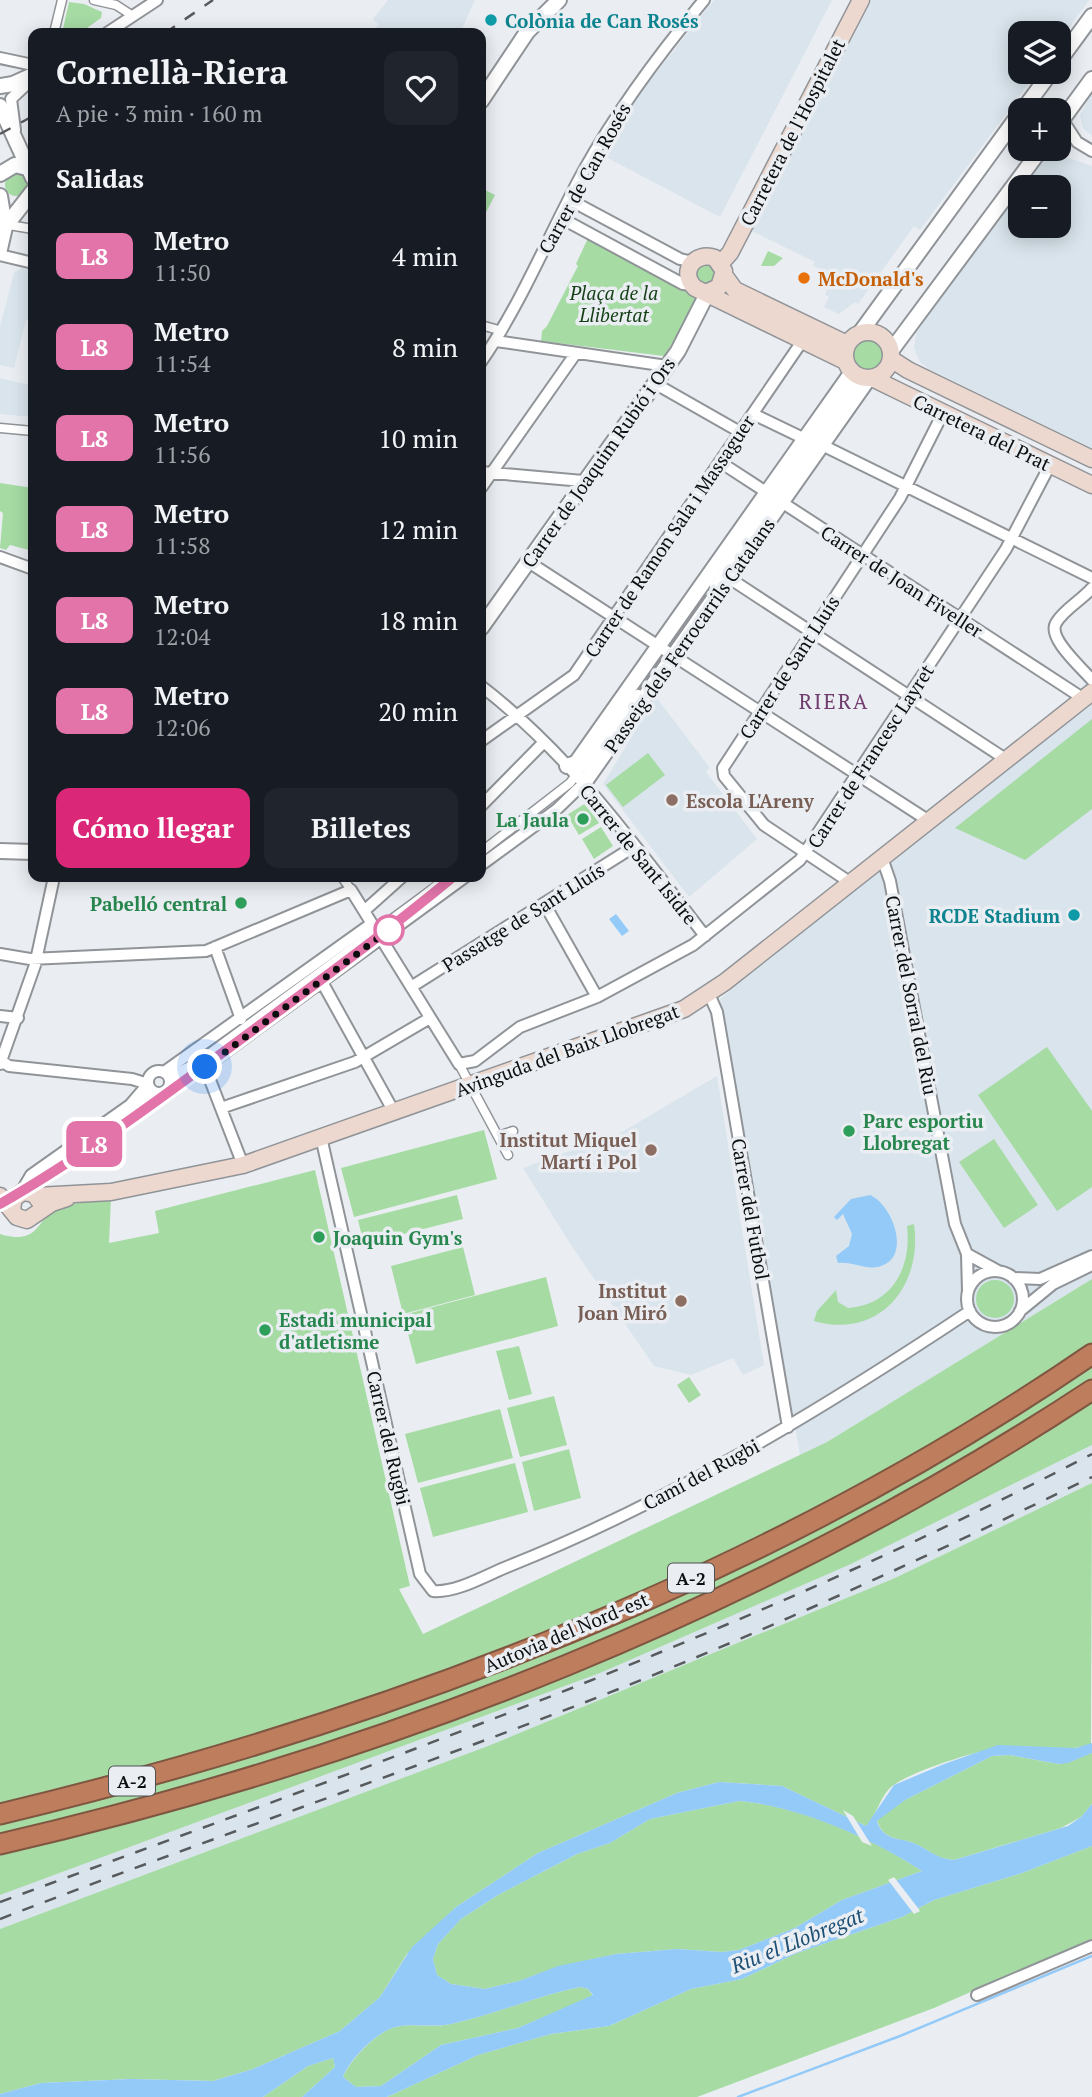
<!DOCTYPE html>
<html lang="es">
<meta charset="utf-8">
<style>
:root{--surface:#171b24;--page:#20242c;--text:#f1f3f6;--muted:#9ea1a6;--accent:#db2777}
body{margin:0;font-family:"PT Serif",serif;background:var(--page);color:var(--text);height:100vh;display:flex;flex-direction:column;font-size:26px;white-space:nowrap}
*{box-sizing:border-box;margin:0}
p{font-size:23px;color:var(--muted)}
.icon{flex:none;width:38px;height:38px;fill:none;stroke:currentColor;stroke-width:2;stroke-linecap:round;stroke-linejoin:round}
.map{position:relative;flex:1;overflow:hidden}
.details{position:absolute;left:28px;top:28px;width:458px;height:854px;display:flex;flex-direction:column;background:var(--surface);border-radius:14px;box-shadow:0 4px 18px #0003}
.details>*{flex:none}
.badge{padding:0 14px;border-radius:10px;font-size:24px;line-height:46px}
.fabs{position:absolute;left:1008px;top:21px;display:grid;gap:14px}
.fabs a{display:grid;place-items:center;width:63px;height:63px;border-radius:14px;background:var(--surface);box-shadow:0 4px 18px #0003;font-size:35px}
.you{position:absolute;width:35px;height:35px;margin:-18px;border:5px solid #fff;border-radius:50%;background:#1a73e8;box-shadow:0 0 0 10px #1a73e833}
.map>.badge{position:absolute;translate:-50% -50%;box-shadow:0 0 0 4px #fff}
h2{padding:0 28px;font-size:26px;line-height:63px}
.round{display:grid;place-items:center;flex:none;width:74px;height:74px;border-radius:14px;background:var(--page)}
.head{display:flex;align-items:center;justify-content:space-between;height:119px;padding:0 28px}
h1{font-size:33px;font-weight:800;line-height:52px}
.action{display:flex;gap:14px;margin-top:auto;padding:14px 28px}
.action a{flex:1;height:80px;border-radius:14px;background:var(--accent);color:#fff;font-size:28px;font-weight:800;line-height:80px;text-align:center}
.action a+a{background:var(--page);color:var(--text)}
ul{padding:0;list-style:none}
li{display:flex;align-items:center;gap:21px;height:91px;padding:0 28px}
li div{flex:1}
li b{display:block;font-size:26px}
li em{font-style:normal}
li .badge{min-width:77px;font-weight:700;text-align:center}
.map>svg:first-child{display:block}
.built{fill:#d9e4ec}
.green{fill:#a6dba4}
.water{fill:#94caf8;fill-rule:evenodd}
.pier{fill:#eaeef2}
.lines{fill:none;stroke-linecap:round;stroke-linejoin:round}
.stream{stroke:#94caf8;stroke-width:2.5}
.pedestrian-casing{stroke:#909498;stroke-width:11}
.minor-casing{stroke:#909498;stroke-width:14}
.tertiary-casing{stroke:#909498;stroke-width:18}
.secondary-casing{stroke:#909498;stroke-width:19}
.motorway-casing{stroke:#7f5641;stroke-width:23}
.pedestrian{stroke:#fff;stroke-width:8}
.minor{stroke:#fff;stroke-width:10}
.tertiary{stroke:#fff;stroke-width:14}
.secondary{stroke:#ecd8ce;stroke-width:16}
.motorway{stroke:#be7d5c;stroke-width:19}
.rail{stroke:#585b5d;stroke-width:2.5;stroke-dasharray:12 12;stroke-linecap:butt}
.line-casing{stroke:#fff;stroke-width:16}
.line{stroke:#e274aa;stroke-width:10}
.walk{stroke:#0b0d0e;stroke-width:7;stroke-dasharray:0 12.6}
.culture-dot{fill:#0f9aa8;stroke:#eaeef2;stroke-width:2.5}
.food-dot{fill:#e8710a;stroke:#eaeef2;stroke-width:2.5}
.education-dot{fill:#8d6e63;stroke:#eaeef2;stroke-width:2.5}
.leisure-dot{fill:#2e9e5b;stroke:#eaeef2;stroke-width:2.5}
.stop-dot{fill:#fff;stroke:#e274aa;stroke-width:3.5}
.labels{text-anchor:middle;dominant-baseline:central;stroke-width:7;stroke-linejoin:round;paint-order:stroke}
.shield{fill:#eaeef2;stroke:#4e5052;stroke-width:2}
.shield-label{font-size:18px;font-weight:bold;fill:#0b0d0e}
.culture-label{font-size:19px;font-weight:bold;fill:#0d838f;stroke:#eaeef2;text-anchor:start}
.street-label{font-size:19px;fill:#0b0d0e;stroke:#eaeef2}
.food-label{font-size:19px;font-weight:bold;fill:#c56008;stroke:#eaeef2;text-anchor:start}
.park-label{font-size:19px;font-style:italic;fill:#143f16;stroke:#eaeef2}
.education-label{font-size:19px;font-weight:bold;fill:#785e54;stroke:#eaeef2;text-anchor:end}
.leisure-label{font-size:19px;font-weight:bold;fill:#27864d;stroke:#eaeef2;text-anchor:start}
.neighbourhood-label{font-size:21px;letter-spacing:2px;fill:#713d6e;stroke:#eaeef2}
.water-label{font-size:21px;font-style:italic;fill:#1d4e74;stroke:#eaeef2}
</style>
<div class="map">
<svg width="1092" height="2097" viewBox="0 0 1092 2097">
<rect width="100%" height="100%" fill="#eaeef2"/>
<path class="built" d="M388,0H475L460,33H369L379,25L373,19Z
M714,0H832L720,217L602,155L636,98Z
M872,0H1089L1059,42V33H1020V72H1037L920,230L914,226L858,304L855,302L839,314L824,307L829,297L825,295L833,275L813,266L815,262L752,231Z
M1092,93V136L1083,128L1080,115Z
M1061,155L1060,160L1069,158L1092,166V448L929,369L920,362L914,348L916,333L1020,190V226H1059V187H1022L1043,159Z
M22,268L33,271V321L26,320L14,368L0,365V327L14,273Z
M0,378L33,386V417L0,414Z
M1092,695V1279L827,1442L800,1455L720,999Z
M656,697L710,768L706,772L757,839L689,897L603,784Z
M717,1076L764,1365L743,1375L733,1358L691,1375L654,1366L571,1245L523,1168L622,1132Z
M1092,1445V1483L895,1578L488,1746L0,1929V1895L600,1673L851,1564Z"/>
<path class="green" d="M69,2L84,4L102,12L101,18L80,33H62Z
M5 185a11 11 0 1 1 22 0a11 11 0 1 1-22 0Z
M481,188L495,195L481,222Z
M589,236L699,295L700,299L664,356L541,341L542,331L547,326L578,266L576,264Z
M768,251L783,258L774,266H761Z
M697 273a10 10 0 1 1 20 0a10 10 0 1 1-20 0Z
M852 355a16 16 0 1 1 32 0a16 16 0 1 1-32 0Z
M0,483L33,488V551L10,545L6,550L0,548L3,513L0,511Z
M1092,719V809L1025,860L955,828Z
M648,753L665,775L623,807L606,785Z
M586,803L599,823L579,835L567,815Z
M601,827L613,846L594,859L582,839Z
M1047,1047L1092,1111V1187L1057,1211L978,1095Z
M484,1130L497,1179L354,1217L341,1168Z
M994,1139L1038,1205L1004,1228L959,1162Z
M315,1170L410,1586L399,1589L423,1634L827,1442L1092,1279V1445L851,1564L600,1673L0,1895V1234C43,1247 35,1215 61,1207C77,1202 94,1201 111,1198L109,1243L159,1233L155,1211Z
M457,1195L463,1219L364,1244L358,1220Z
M914,1224C923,1286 879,1340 814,1321L817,1311L836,1290L838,1302L848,1308C893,1305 912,1266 907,1226Z
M463,1247L475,1295L403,1314L391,1266Z
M546,1277L558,1326L416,1364L403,1315Z
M976 1299a19 19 0 1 1 38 0a19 19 0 1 1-38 0Z
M519,1346L532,1394L509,1400L496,1351Z
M689,1377L701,1395L689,1403L677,1385Z
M554,1396L567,1445L520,1457L507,1408Z
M500,1409L513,1458L418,1483L405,1434Z
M569,1449L581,1498L534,1511L522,1462Z
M515,1463L528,1512L433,1537L420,1488Z
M1092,1483L1091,1744C1069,1753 1039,1746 1015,1746C992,1745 905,1772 889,1789C879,1800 876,1816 866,1826L782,1786L719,1782L677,1793L538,1853L456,1907L407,1954L380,1997L340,2031L253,2069L213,2081L131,2079L41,2083L0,2094V1929L488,1746L895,1578Z
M1092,1753V1804L1081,1817L1061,1828L954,1860C938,1859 931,1852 918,1845C901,1837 883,1842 877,1820L905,1800L992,1756L1009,1755L1059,1764Z
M739,1801C799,1806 872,1838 922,1871L842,1900L795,1928L739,1950L722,1952L677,1949L616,1954L558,1967L519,1981L485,1989L451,1984L437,1975L433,1959L438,1944L461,1919L498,1895L577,1854L610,1843L650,1819Z
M1092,1846V1939L934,2008L697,2097H387L478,2055L551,2034L609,2026L691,1989L742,1979L797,1953L902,1917L934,1900L1022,1873Z
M580,1987L588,1989L593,1996L518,2028L441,2045L381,2086L356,2087L343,2077C351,2059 374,2035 392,2028C409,2022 432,2028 451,2024C495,2014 537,1996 580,1987Z
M333,2058L335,2067L302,2097H263L308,2066Z"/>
<path class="water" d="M616,914L629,931L622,936L609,919Z
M870,1195C892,1204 912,1256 881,1266C868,1271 852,1261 838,1263L836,1256L849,1246L852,1234L843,1214L837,1220L834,1217L851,1199Z
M1092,1743V1753L1068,1763L1059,1764L1009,1755L992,1756L905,1800L877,1821C883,1842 902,1837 918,1845C931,1852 939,1859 954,1860L1068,1826L1081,1817L1092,1804V1846L1022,1873L934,1900L902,1917L797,1953L742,1979L691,1989L609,2026L551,2034L478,2055L387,2097H302L335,2067L333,2058L308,2066L263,2097H0V2094L41,2083L131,2079L213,2081L253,2069L340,2031L380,1997L412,1947L456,1907L538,1853L677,1793L719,1782L782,1786L866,1826L894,1785L944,1764L998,1745L1076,1748ZM739,1801C798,1806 872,1838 922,1871L842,1900L795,1928L739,1950L722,1952L677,1949L616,1954L558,1966L519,1981L485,1989L451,1984L437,1975L433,1959L438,1944L461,1919L498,1895L577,1854L610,1843L650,1819ZM580,1987L588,1989L593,1995L518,2028L441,2045L381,2086L356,2087L343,2077C350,2059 374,2035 392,2028C409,2022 432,2028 451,2024C495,2014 537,1996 580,1987Z"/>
<path class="pier" d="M843,1810L853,1816L872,1846L862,1842Z
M894,1877L918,1908L920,1911L914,1914L888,1880Z"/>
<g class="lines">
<path class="stream" d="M738,2097L900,2036L1092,1956"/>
<g class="pedestrian-casing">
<path id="pedestrian" d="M94,0L116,5L133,16
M54,33L62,0
M9,225L33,229
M481,325L502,331
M0,428L33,431
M714,586L856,382
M481,852L570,783L638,694
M342,877L351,890
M459,1064L508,1155
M172,1075L199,1061L449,877
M498,1136L513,1131"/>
</g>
<g class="minor-casing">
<path id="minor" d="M107,33L157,0
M0,58L33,65
M1062,119L1077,142L1092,151
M15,130L11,99L29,82
M570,200L680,259L693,262
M561,218L683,284L692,285
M0,255L33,263
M496,341L667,366
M481,362C523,301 549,234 584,170C618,109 659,54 704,0
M654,383L740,432
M753,414L805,439
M822,445L1092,578
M720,462L1084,699
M481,472L583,481
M481,488L576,353
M0,557L33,569
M527,561L929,821
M729,578L1007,760
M1092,588C1082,600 1064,609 1056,623C1047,638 1082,668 1092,680
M481,686C571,755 636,847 705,936
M481,741L574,675L803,340
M481,806L544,742
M882,858L890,881L955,1224L967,1254L968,1291
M481,865L556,810L584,783
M851,883L764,825L724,776L723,768L900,498L943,413
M544,903L597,997
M364,911L402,877
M215,947L241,1019
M0,954L30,959L206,951L351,890L459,1064L475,1061L520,1027L597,997L693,945L800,860L1006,549L1050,465
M322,982L394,1112
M411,987L635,846
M709,994L717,1012L788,1427
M0,1016L18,1018
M0,1060L9,1066L132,1079L148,1084L130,1105
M0,1064L35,965L54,877
M205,1067L243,1165
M148 1082a11 11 0 1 1 22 0a11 11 0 1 1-22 0Z
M164,1072L371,924
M170,1084L205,1067L465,877
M221,1108L355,1062L430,1018
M321,1137L420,1574L433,1591C457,1593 486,1575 509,1566C672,1501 824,1408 970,1311
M21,1192L31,1175L130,1105L157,1093
M967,1254L998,1271
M967 1299a28 28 0 1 1 56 0a28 28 0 1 1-56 0Z
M1013,1278L1040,1279L1092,1256
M1020,1311L1053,1284L1092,1265
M977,1995L1092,1946"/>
</g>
<g class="tertiary-casing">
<path id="tertiary" d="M1059,61L1092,16
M0,86L13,84L33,75
M481,101L527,32L559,0
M0,106L33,178
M1023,110L1051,72
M1059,124L1092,79
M0,174L15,165L27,168
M0,196L5,227L0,249
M5,227L33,191
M860,333L1020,113
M891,351L1041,149
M481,628L678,351L708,292
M567,766L576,763L852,372
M584,783L869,378
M0,851L33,852"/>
</g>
<g class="secondary-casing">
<path id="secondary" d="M721,263L730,253L861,0
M724,275L735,290L847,344
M708,292L719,287L724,271L715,258C694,251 679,272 695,288L845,361
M845 355a23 23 0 1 1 46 0a23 23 0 1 1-46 0Z
M891,359L908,370L1092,459
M872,378L1092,485
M0,1196L17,1217L27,1220L52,1203L67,1198
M37,1196L111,1192L243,1165L684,1009L725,982L1092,692
M12,1209L14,1198L23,1192L34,1194L41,1203"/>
</g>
<g class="motorway-casing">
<path id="motorway" d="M0,1814C385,1722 764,1579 1092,1354
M0,1844C385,1755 761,1608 1092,1390"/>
</g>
<use href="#pedestrian" class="pedestrian"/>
<use href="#minor" class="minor"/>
<use href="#tertiary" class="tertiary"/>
<use href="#secondary" class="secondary"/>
<use href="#motorway" class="motorway"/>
<path class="rail" d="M165,33L213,0
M0,134L33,116
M0,1902C370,1766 742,1636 1092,1454
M0,1919C191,1845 386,1779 578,1705C753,1637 923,1559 1092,1477"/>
</g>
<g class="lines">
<g class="line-casing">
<path id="line" d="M0,1204C82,1157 157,1101 233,1045C307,990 382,936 453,877"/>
</g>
<use href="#line" class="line"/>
<path class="walk" d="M205,1067L389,930"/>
</g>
<g class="culture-dot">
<circle cx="491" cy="20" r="7"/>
<circle cx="1074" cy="915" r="7"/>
</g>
<circle class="food-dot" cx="804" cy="278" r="7"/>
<g class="education-dot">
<circle cx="672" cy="800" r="7"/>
<circle cx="651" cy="1150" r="7"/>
<circle cx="681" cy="1301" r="7"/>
</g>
<g class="leisure-dot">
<circle cx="583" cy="819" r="7"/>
<circle cx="241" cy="903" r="7"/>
<circle cx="849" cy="1131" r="7"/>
<circle cx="319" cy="1237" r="7"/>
<circle cx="265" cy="1330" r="7"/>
</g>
<circle class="stop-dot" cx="389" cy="930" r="14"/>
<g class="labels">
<g class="shield">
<rect x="668" y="1563.5" width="46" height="29" rx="5"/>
<rect x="109" y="1766.5" width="46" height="29" rx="5"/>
</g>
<g class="shield-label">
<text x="691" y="1578">A-2</text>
<text x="132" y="1781">A-2</text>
</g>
<g class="culture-label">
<text x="505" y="20">Colònia de Can Rosés</text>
<text x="1060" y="915" text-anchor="end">RCDE Stadium</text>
</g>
<g class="street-label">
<text transform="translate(792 132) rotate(-63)">Carretera de l'Hospitalet</text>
<text transform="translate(584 178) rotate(-61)">Carrer de Can Rosés</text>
<text transform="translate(982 432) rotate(26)">Carretera del Prat</text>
<text transform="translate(598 462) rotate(-55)">Carrer de Joaquim Rubió i Ors</text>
<text transform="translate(669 536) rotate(-56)">Carrer de Ramon Sala i Massaguer</text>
<text transform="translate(902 581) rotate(33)">Carrer de Joan Fiveller</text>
<text transform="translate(689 635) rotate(-55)">Passeig dels Ferrocarrils Catalans</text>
<text transform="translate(789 667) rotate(-57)">Carrer de Sant Lluís</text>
<text transform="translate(870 756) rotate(-57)">Carrer de Francesc Layret</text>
<text transform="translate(639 854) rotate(51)">Carrer de Sant Isidre</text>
<text transform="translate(523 917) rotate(-32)">Passatge de Sant Lluís</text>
<text transform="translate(912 995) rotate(79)">Carrer del Sorral del Riu</text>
<text transform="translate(567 1050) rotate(-20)">Avinguda del Baix Llobregat</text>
<text transform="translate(751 1209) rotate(80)">Carrer del Futbol</text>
<text transform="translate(389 1438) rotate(77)">Carrer del Rugbi</text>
<text transform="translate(701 1474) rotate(-28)">Camí del Rugbi</text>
<text transform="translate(566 1632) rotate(-23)">Autovia del Nord-est</text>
</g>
<g class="food-label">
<text x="818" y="278">McDonald's</text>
</g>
<g class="park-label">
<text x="614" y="292">Plaça de la<tspan x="614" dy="22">Llibertat</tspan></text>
</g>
<g class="education-label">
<text x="686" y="800" text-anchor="start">Escola L'Areny</text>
<text x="637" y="1139">Institut Miquel<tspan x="637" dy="22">Martí i Pol</tspan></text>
<text x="667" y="1290">Institut<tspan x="667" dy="22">Joan Miró</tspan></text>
</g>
<g class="leisure-label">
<text x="569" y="819" text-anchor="end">La Jaula</text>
<text x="227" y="903" text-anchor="end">Pabelló central</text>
<text x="863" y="1120">Parc esportiu<tspan x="863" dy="22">Llobregat</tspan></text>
<text x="333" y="1237">Joaquin Gym's</text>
<text x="279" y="1319">Estadi municipal<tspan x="279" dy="22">d'atletisme</tspan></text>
</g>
<g class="neighbourhood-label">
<text x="834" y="701">RIERA</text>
</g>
<g class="water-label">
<text transform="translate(797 1940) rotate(-22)">Riu el Llobregat</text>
</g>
</g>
</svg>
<div class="fabs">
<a><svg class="icon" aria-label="layers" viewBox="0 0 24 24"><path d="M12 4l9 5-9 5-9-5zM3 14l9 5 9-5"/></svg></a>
<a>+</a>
<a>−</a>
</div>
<div class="you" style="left:205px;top:1067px"></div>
<b class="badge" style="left:94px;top:1144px;background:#e274aa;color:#fff">L8</b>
<section class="details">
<div class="head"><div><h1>Cornellà-Riera</h1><p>A pie · 3 min · 160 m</p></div><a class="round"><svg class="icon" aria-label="heart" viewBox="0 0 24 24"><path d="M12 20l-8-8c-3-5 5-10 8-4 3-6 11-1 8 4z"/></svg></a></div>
<h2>Salidas</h2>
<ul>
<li><span class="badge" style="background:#e274aa;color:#fff">L8</span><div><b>Metro</b><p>11:50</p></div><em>4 min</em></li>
<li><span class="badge" style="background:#e274aa;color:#fff">L8</span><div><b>Metro</b><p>11:54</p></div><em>8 min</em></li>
<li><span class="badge" style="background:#e274aa;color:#fff">L8</span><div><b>Metro</b><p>11:56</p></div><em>10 min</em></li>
<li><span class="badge" style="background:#e274aa;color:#fff">L8</span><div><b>Metro</b><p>11:58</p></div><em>12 min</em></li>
<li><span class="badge" style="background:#e274aa;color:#fff">L8</span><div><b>Metro</b><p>12:04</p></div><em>18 min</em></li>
<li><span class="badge" style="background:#e274aa;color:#fff">L8</span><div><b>Metro</b><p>12:06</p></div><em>20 min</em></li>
</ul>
<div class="action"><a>Cómo llegar</a><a>Billetes</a></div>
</section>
</div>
